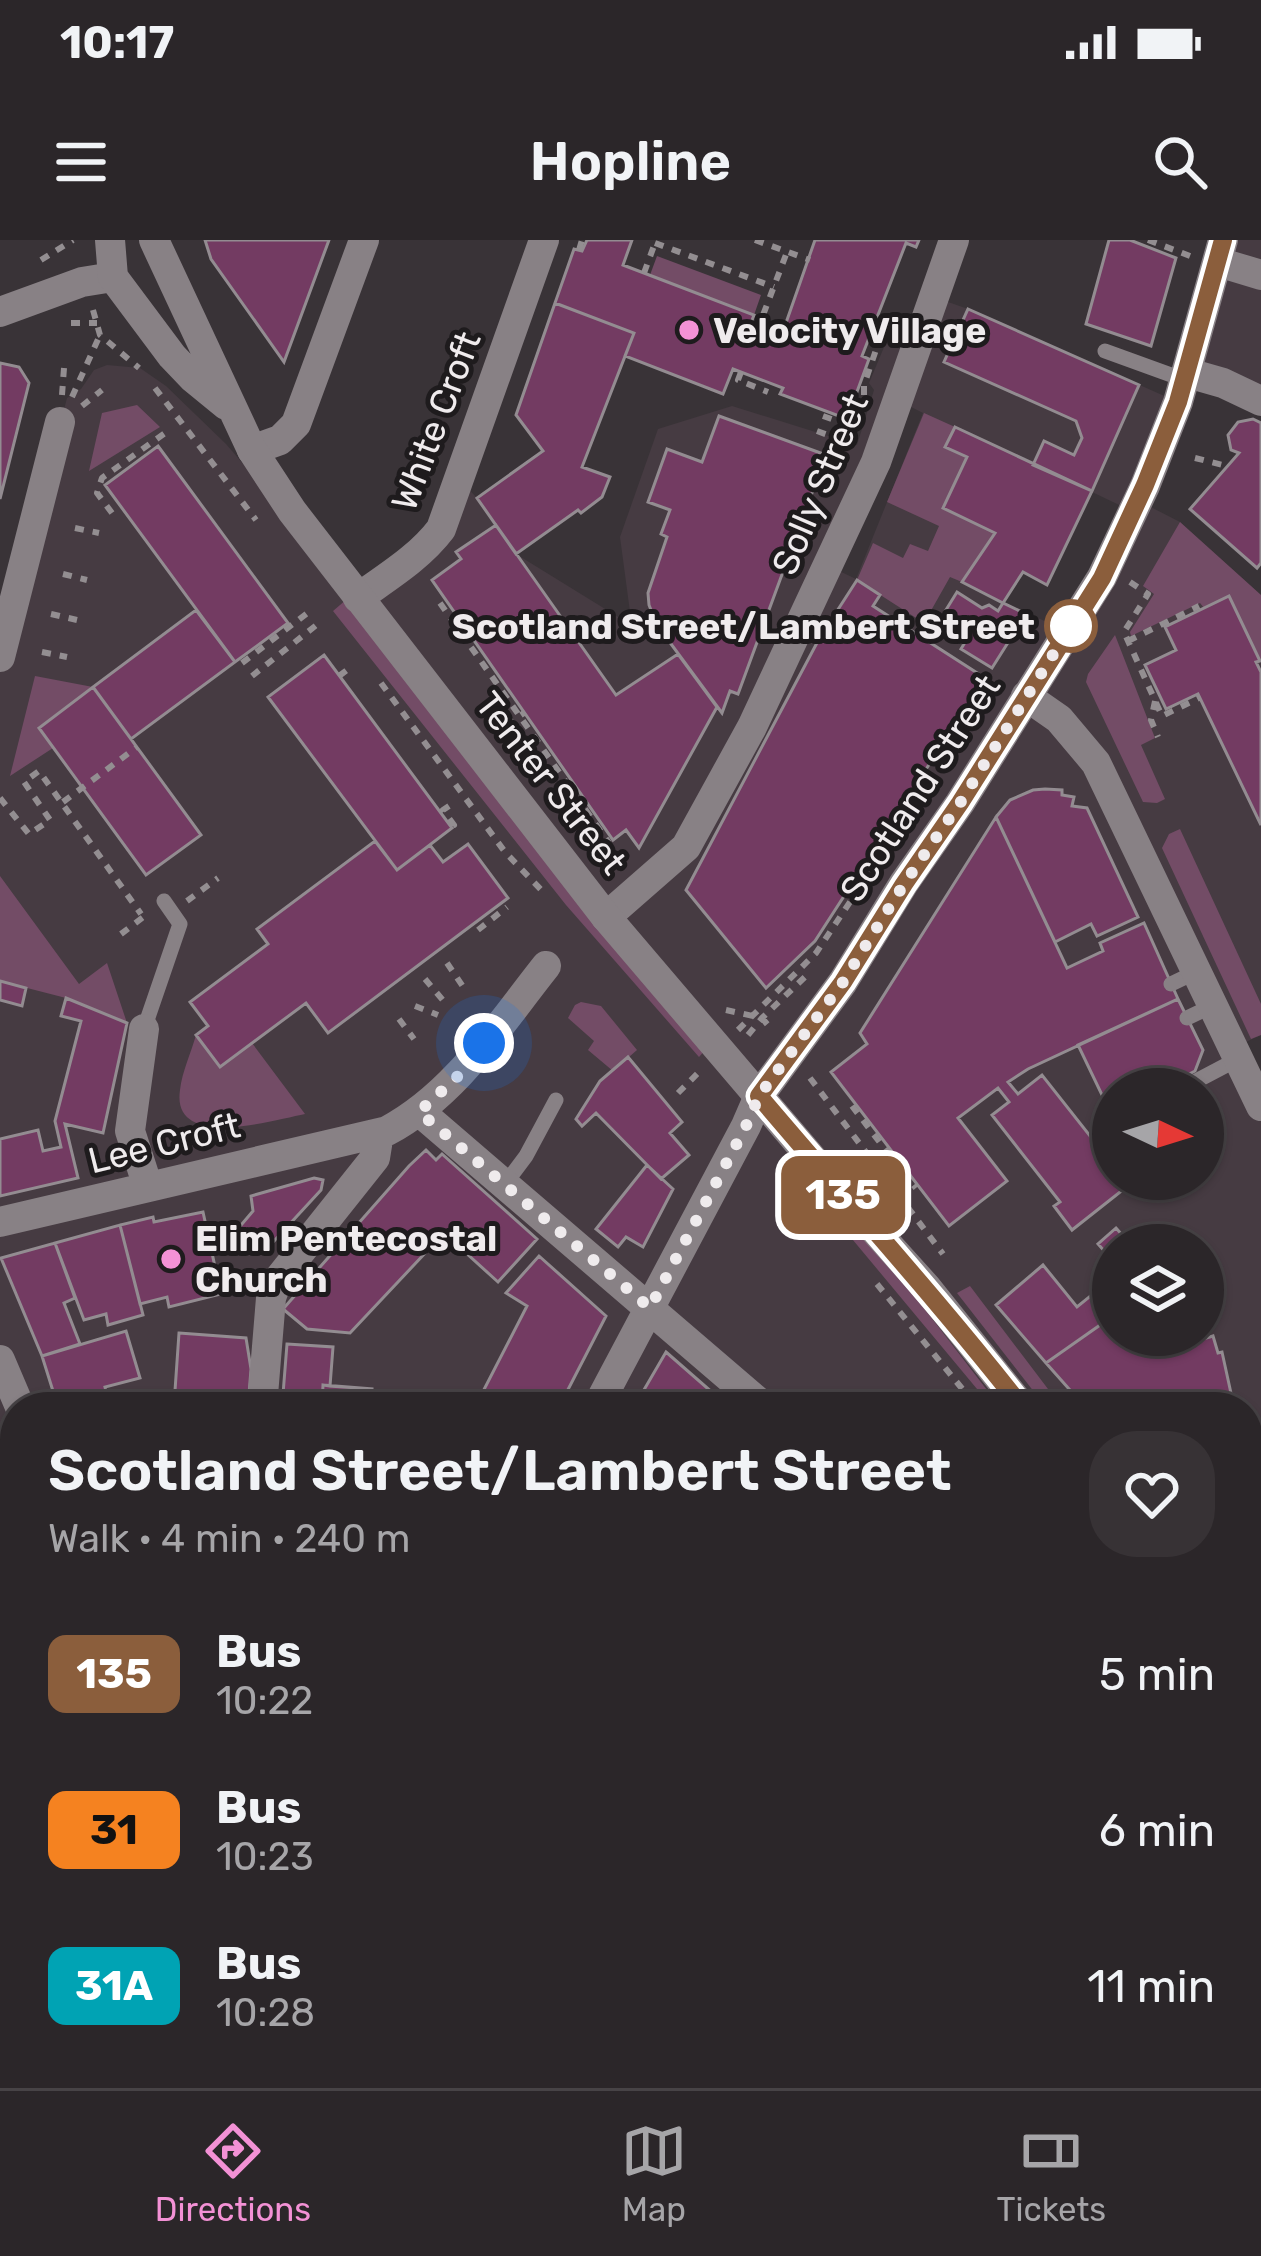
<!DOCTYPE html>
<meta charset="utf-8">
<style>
:root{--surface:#2b2629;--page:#373235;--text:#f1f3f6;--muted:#a6a5a8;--line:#474346;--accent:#f391d5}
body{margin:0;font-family:Rubik,sans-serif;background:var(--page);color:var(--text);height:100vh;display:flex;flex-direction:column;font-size:45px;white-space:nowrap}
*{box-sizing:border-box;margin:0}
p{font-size:39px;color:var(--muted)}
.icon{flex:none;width:66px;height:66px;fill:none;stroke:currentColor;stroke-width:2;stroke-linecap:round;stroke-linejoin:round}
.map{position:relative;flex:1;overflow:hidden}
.sheet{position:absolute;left:0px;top:1152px;width:1263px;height:696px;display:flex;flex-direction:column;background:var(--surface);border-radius:48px 48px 0 0;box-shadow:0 3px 9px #0004,0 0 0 3px var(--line)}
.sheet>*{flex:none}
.badge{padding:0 24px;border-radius:18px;font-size:42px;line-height:78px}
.needle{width:78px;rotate:94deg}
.buttons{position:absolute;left:1092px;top:828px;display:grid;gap:24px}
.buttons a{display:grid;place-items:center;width:132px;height:132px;border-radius:50%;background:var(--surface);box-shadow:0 3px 9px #0004,0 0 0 3px var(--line);font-size:60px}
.you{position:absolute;width:60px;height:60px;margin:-30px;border:9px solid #fff;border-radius:50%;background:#1a73e8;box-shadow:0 0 0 18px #1a73e833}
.map>.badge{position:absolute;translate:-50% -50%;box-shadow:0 0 0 6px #fff}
.round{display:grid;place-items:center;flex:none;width:126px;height:126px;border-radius:48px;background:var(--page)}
.overview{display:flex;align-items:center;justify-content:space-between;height:204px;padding:0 48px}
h1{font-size:57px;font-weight:600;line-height:90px}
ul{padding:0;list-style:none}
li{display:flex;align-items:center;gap:36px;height:156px;padding:0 48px}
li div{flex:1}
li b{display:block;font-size:45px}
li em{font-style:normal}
li .badge{min-width:132px;font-weight:700;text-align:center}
.status{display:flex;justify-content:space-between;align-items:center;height:84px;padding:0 60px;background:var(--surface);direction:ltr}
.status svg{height:33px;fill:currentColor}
header{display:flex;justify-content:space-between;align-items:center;height:156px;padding:0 48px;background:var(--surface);font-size:54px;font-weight:600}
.tabs{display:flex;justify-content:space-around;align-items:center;height:168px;border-top:3px solid var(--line);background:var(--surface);font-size:33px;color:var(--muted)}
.tabs a{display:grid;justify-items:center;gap:6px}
.tabs .active{color:var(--accent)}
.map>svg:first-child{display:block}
.built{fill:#463b42;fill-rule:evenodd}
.green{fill:#734c66}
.building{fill:#733b62;stroke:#938c91;stroke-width:3}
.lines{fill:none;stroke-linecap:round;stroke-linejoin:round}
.path{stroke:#938e91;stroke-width:6;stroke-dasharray:9 9;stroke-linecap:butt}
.lane{stroke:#888185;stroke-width:15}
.street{stroke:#888185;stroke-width:30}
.secondary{stroke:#888185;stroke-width:30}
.line-casing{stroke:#fff;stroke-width:27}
.line{stroke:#8b5e3c;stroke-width:18}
.walk{stroke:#efebed;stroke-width:12;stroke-dasharray:0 21.6}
.poi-dot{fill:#f391d5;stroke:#1e1b1d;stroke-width:4.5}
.stop-dot{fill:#fff;stroke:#8b5e3c;stroke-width:6}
.labels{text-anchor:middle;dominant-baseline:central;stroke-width:10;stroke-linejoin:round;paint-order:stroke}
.poi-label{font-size:36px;font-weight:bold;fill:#efebed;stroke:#1e1b1d;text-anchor:start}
.street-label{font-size:36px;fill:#efebed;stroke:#1e1b1d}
.stop-label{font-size:36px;font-weight:bold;fill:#efebed;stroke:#1e1b1d;text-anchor:end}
</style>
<div class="status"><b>10:17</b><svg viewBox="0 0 49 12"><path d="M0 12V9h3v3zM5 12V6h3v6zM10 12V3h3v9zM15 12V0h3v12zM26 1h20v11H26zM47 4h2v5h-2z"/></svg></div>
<header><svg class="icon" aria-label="menu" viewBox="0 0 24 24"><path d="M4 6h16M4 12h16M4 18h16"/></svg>Hopline<svg class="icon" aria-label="search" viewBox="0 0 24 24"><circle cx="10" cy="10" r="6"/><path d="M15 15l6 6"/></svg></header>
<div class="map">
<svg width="1261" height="1848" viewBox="0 0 1261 1848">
<rect width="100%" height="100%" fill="#393337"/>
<path class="built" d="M1223,0H1261V161L1188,133Z
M934,57L968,69L1178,162L1139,261L1180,282L1261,355V795L1233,808L1261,866V1259L1248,1263V1167H15V1833H674L673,1848H0V417L67,158L81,149L94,130L107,125L140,128L166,146L226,204L358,357L411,320L459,239L477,258L516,314L636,388L630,372L620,297L658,189L732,166L857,205L874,150L869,143L887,100L916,109ZM899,161L923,173L856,339L829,326ZM1092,252L1134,272L1067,391L1004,363L1022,332L1047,345ZM1113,849H1203V939H1113ZM1113,1005H1203V1095H1113Z"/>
<path class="green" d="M657,16L761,55L754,75L650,35Z
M137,165L160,187L89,231L102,173Z
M924,173L955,187L946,207L967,217L943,267L995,293L962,342L950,337L924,383L857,340L873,303L903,318L910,304L928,311L939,286L887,262Z
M1180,282L1261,355V420L1228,357L1204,368L1200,363L1131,396L1130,392L1154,354L1143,346Z
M347,359L706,809L699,817L566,665L333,371Z
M1115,395L1155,498L1141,505L1165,559L1157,563L1143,562L1086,442L1088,434Z
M35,436L93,447L39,487L53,508L10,536Z
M1180,589L1261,764V795L1251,799L1162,608L1169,594Z
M0,636L79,744L107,723L127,783L66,758L0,741Z
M581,762L601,766L637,810L613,831L588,810L594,801L568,778L575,765Z
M196,795L252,803L305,874C274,880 171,911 180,850C182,832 191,813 196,795Z
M807,927L874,1003L1000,1167H992L798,934Z
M970,1046L1048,1149L1038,1157L957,1053Z"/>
<path class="building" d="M205,0H329L284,122L211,19Z
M587,0H632L623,25L754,75L749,88L780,100L815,0H919L916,7L906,3L862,116L869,119L847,179L780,154L783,148L733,129L723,154L625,116L634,93L555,63L574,9L582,11Z
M1109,0H1130L1176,18L1151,106L1086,84Z
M555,63L634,93L582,227L610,237L602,257L581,273L578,270L516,314L477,258L543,211L516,175Z
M968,69L1139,145L1092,251L1033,225L1044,201L1074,215L1082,198L1076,181L944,122Z
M0,123L19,127L29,143L0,259Z
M719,176L826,215L738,454L730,451L722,473L657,385L649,365L648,353L667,297L661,294L670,270L648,262L667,209L702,222Z
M1253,179L1261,183V323L1257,328L1190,269L1239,213L1231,210L1228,195L1238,182Z
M955,187L1092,251L1047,345L1023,332L1003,363L962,342L995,293L943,268L967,217L945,207Z
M158,206L288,383L235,422L105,245Z
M496,285L616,455L678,414L717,467L639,608L626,590L613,600L432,340L461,319L456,312Z
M857,340L880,355L873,366L985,438L815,701L766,748L686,650L819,399Z
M957,352L982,368L989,365L998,371L1003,363L1026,374L992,428L961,409L964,404L936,386Z
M1229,356L1260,421L1256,422L1261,432V585L1198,454L1166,469L1145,425L1176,410L1165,387Z
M196,370L235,422L131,499L93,447Z
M324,415L452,588L397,630L268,457Z
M93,447L201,595L146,635L39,488Z
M1045,549L1062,550V555L1074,557L1072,566L1087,568L1138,677L1097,696L1091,684L1055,702L996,577L1010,560L1033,550Z
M996,577L1067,728L1103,711L1100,703L1144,683L1178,759L1028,829L1008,842L1018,854L1042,835L1113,925V939H1124L1129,945L1072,990L1054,966L1060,962L992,875L1009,862L998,848L958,878L1007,941L949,986L831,832L867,804L860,793Z
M375,601L397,630L430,605L443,622L468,604L508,658L328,793L306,763L220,827L196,795L208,786L190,762L268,704L257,689Z
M0,741L26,748L22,766L0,760Z
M66,758L127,783L103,893L65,884L78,938L0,956V899L38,890L43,911L61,907L55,881L81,781L61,776Z
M1178,759L1203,810L1195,831L1160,849L1116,848L1102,855L1078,805Z
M628,817L682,882L670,893L689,915L661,939L596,873L582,886L576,879L600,841Z
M426,910L436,920L442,914L537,999L498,1042L444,993L350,1093L307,1089L283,1069L409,926Z
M647,925L673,949L643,1007L626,997L618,1007L596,989Z
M314,938L323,940L321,950L263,1013L236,991L253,971L251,956Z
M203,972L221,1054L169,1067L167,1057L140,1064L120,985L153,977L154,982Z
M120,985L143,1075L108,1085L106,1074L84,1080L55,1003Z
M1116,988L1131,1005H1113V1021L1098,1004Z
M55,1003L75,1058L64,1063L80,1104L42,1116L1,1018Z
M539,1016L606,1076L559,1167H475L527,1066L506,1053Z
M1043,1025L1077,1067L1099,1049L1103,1054L1113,1045V1076L1046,1123L996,1065Z
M1113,1076V1095H1198L1200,1100L1213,1096L1218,1113L1222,1112L1234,1167H1085L1046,1123Z
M126,1091L140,1138L105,1147L110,1167H58L42,1116Z
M179,1093L246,1098L251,1129L248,1167L174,1165Z
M287,1104L333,1107L330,1146L323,1145L322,1167H282Z
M287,1104L333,1107L330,1146L372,1149L371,1167H282Z
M666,1112L729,1167H634Z
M323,1145L372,1149L371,1167H322Z
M129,1151L175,1155L174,1167H127Z
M0,1221L15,1283V1293L0,1292Z
M15,1324V1377H0V1327Z
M0,1429H2L1,1465H15V1505L0,1504Z
M0,1529L15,1530V1582L0,1581Z
M0,1606H15V1735H0Z
M1248,1725L1261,1727V1848H1096L1097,1846L1048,1837L1049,1833H1248Z
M135,1833H204L203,1843H180V1848H135Z
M204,1833H250L238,1848H197L203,1843Z
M325,1833H370V1848H325Z
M413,1833H474V1848H444V1841L412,1840Z
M529,1833H599L598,1846L625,1848H528Z
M827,1833H915L913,1848H825Z"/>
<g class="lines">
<path class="path" d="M755,0L810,20
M1148,0L1190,16
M655,3L774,47
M579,10L582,0
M41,20L73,0
M644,33L655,3
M93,70L100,95L139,128
M71,83H97
M757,91L787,12
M741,132L738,140L768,152
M155,148L256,280
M62,155L64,128
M864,155V145L880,98
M72,157L100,95
M82,166L102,150
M823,176L851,186L854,178
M817,191L853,204
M1195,218L1227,226
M112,273L97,253L102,238L165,193
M75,288L99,293
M63,334L87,340
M1130,342L1148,354L1124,392L1162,476L1199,458
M440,363L609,603
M51,374L77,380
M1128,401L1199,366
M42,412L67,417
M242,423L310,371
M252,436L319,383
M339,436L347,430
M381,443L505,612L546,655
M1155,461L1151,480L1158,497
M506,485L524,473
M0,558L29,594L50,580L24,542L39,531L141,674
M63,562L137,507
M449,566L443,570L454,585L451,586
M187,661L218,638
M478,690L507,667
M121,694L146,675
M447,723L464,748
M425,739L447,765
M415,766L438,775
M726,770L762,778L772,790
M399,779L414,799
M738,790L816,713L868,635
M748,795L762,778L806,736
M810,838L943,1014
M678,853L701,830
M852,866L891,917L895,915
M891,917L916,948
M877,1044L977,1167
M1248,1304L1261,1299
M1248,1421L1261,1425
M1248,1661L1261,1665
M732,1833L734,1848
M756,1833L774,1848
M0,1845L32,1848
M687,1848L699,1833
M707,1848L720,1833
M810,1848L812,1833
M1017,1848L1019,1833
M1041,1848L1044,1833"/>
<path class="lane" d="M1105,111L1185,140
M1171,744L1196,732
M1187,778L1212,766
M144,789L180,684L164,661
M1181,849L1238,819
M505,944L526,916L556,860
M0,1768L12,1780L15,1789"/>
<path class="street" d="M1218,22L1261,35
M0,72L82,42L113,37
M1188,133L1223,143L1261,161
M252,210L280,200L296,184L364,0
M358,358C387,337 419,318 441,289L544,0
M0,417L60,182
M1026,456L1059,479L1096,523L1261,866
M606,677L686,607L752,487L876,222L954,0
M144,789L130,891L148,947
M420,872L764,1167
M0,982L387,891C455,855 499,785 546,726
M0,1120L20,1167
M262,1167L271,1058L277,1041L375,918L379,893
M597,1167L746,886L759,856
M0,1384L15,1383
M1248,1597L1261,1603
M100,1833V1848
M253,1848L271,1833
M497,1848L498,1833
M958,1848L961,1833"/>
<path class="secondary" d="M110,0L113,37L172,116L193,138L226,165
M154,0L252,210L292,271L606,677L843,955L927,1048L1022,1167
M759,856L843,742L904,643L960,563L1102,337L1145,246L1178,162L1223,0
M1248,1263L1261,1259
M1248,1367L1257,1371L1261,1379"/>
</g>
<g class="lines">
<g class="line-casing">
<path id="line" d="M1022,1167C938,1060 847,960 759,856L843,742L904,644L960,563L1102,338L1145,245L1178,162L1223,0"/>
</g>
<use href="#line" class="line"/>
<path class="walk" d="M484,803L458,836L419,872L650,1068L746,886L759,856L843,742L904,644L960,563L1071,386"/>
</g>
<g class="poi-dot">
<circle cx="689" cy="90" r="12"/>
<circle cx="171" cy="1019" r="12"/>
</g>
<circle class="stop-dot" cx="1071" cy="386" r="24"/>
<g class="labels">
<g class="poi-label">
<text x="713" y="90">Velocity Village</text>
<text x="195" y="998">Elim Pentecostal<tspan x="195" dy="41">Church</tspan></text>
</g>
<g class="street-label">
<text transform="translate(436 181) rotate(-69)">White Croft</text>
<text transform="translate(820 244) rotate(-67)">Solly Street</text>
<text transform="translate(551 543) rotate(52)">Tenter Street</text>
<text transform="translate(920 548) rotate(-57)">Scotland Street</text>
<text transform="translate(164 903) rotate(-14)">Lee Croft</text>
</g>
<g class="stop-label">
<text x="1035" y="386">Scotland Street/Lambert Street</text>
</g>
</g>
</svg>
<div class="buttons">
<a><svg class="needle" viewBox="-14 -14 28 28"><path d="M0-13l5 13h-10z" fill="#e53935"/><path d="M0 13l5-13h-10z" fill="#a6a5a8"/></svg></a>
<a><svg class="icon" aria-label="layers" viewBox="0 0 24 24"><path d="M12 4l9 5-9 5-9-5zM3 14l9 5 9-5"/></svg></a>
</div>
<div class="you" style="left:484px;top:803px"></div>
<b class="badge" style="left:843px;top:955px;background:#8b5e3c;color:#fff">135</b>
<section class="sheet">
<div class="overview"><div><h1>Scotland Street/Lambert Street</h1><p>Walk · 4 min · 240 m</p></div><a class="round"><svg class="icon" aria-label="heart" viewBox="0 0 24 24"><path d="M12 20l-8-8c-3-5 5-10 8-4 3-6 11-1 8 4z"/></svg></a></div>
<ul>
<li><span class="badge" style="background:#8b5e3c;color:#fff">135</span><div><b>Bus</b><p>10:22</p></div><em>5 min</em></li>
<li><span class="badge" style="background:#f58220;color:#111">31</span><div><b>Bus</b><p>10:23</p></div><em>6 min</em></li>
<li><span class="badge" style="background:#00a3b4;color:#fff">31A</span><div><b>Bus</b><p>10:28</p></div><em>11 min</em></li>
</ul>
</section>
</div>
<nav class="tabs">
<a class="active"><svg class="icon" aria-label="directions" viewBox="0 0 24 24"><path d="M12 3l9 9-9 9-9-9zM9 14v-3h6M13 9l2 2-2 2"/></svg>Directions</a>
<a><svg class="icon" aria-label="map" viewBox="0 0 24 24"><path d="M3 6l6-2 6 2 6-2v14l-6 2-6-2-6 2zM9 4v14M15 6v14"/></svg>Map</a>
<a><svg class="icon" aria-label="tickets" viewBox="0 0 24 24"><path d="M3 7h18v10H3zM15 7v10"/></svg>Tickets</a>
</nav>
